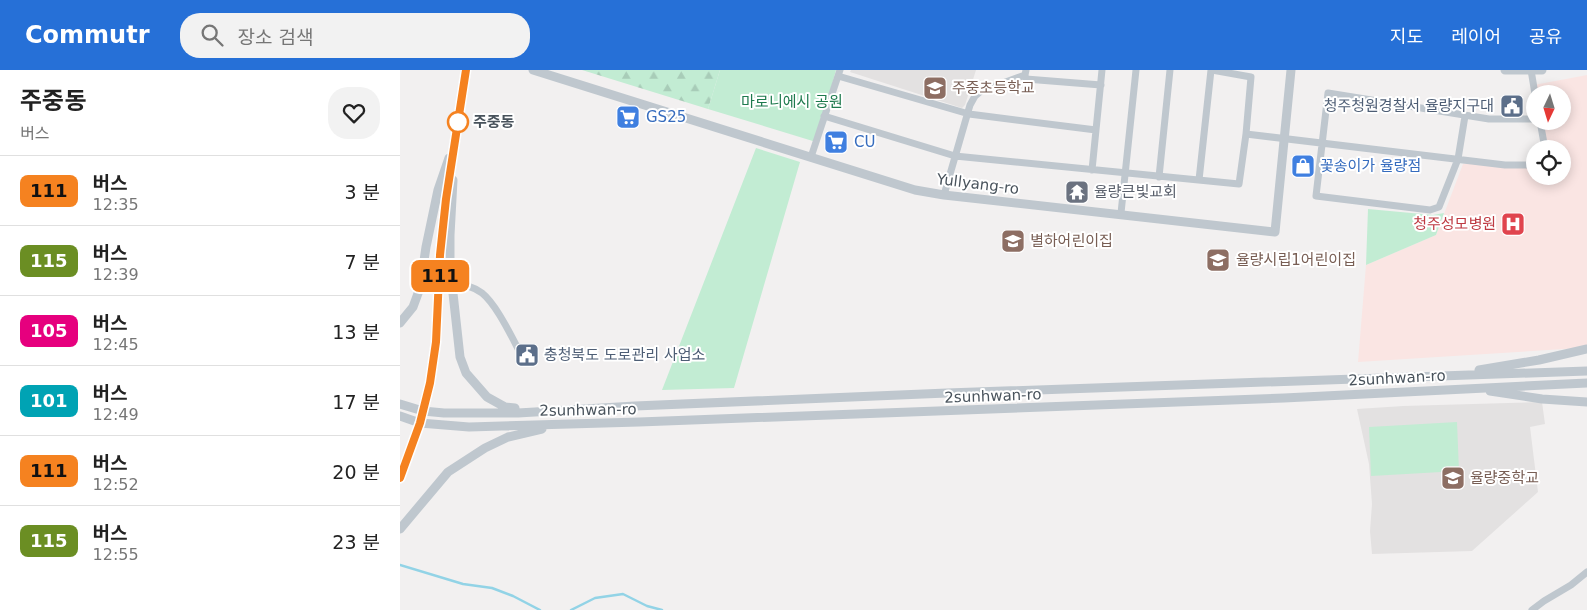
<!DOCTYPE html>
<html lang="ko">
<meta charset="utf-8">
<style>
:root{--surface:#fff;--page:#f2f2f2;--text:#222;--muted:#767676;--line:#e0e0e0;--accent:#2670d7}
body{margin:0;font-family:"DejaVu Sans","Noto Sans KR",sans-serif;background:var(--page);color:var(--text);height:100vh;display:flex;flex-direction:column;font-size:19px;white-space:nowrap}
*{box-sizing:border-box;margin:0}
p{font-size:16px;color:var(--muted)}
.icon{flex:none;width:28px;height:28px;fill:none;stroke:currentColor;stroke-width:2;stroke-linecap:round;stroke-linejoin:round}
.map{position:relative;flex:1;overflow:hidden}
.drawer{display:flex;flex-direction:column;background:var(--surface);width:400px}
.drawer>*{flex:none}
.badge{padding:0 10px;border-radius:8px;font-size:18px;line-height:32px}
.needle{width:32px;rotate:184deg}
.controls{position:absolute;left:1126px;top:15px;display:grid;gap:10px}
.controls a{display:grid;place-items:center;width:45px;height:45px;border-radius:50%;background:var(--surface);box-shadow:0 2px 12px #0003;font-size:25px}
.map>.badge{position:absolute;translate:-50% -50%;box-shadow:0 0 0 2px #fff}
.round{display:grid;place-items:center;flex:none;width:52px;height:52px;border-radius:20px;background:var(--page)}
.head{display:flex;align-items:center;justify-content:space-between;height:85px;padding:0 20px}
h1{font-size:24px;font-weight:700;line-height:38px}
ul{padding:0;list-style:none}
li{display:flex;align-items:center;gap:15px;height:70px;padding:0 20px;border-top:1px solid var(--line)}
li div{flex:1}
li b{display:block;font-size:19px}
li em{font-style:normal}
li .badge{min-width:55px;font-weight:700;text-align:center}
header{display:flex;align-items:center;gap:30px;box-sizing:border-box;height:70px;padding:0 25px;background:var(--accent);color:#fff}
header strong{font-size:24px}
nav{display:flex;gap:28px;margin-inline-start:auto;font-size:18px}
.search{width:350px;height:45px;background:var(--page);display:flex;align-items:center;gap:12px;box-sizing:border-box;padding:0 18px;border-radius:20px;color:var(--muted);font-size:19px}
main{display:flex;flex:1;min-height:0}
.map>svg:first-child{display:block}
.education{fill:#e3e1e1}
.medical{fill:#fae5e3}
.forest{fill:url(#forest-firs)}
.park{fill:#c2ecd3}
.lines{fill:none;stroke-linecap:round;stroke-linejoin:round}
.stream{stroke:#92d3e6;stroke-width:2.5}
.minor{stroke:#bfc7ce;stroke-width:7}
.tertiary{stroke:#bfc7ce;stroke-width:9}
.secondary{stroke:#bfc8d2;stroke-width:10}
.line-casing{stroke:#fff;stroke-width:11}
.line{stroke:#f58220;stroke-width:8}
.stop-dot{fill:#fff;stroke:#f58220;stroke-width:2.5}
.labels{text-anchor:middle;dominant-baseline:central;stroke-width:4;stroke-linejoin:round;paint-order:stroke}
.education-label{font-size:15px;fill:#785e54;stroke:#fff;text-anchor:start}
.park-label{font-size:15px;fill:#1e7a4e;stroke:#fff}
.service-label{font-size:15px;fill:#4e5e75;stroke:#fff;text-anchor:end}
.shop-label{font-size:15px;fill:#366cbe;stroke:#fff;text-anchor:start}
.stop-label{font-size:15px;font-weight:bold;fill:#49535c;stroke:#fff;text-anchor:start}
.street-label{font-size:15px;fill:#49535c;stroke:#fff}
.worship-label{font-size:15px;fill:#5b616d;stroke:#fff;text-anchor:start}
.health-label{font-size:15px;fill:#be3a42;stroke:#fff;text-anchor:end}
</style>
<header>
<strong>Commutr</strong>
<div class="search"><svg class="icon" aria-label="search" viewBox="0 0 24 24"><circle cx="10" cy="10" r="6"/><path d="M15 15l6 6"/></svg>장소 검색</div>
<nav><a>지도</a><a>레이어</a><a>공유</a></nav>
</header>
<main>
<section class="drawer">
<div class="head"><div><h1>주중동</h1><p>버스</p></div><a class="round"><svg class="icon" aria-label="heart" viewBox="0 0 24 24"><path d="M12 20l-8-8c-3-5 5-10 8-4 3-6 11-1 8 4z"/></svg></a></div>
<ul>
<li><span class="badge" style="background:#f58220;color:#111">111</span><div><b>버스</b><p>12:35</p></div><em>3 분</em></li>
<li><span class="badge" style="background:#6b8e23;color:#fff">115</span><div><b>버스</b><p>12:39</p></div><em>7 분</em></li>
<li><span class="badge" style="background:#e6007e;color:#fff">105</span><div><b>버스</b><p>12:45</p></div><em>13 분</em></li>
<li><span class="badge" style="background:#00a3b4;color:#fff">101</span><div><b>버스</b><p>12:49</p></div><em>17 분</em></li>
<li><span class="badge" style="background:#f58220;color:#111">111</span><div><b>버스</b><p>12:52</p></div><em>20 분</em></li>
<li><span class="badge" style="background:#6b8e23;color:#fff">115</span><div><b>버스</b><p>12:55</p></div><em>23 분</em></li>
</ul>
</section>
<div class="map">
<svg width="1187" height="540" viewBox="0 0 1187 540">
<defs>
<pattern id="forest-firs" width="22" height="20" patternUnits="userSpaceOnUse" patternTransform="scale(1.25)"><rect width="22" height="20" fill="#c2ecd3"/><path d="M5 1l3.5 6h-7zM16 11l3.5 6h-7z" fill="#a8ccb8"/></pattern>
</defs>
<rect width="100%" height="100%" fill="#f2f0f0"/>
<path class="education" d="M451,0H576L565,35L562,38L450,2Z
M1142,332L1145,354L1130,357L1138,422L1072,481L972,484L970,461L972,434L969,394L957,339L1003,336Z"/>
<path class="medical" d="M1187,5V276L1180,278L958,292L966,195L1036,165L1063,94H1135V106H1162V79H1146L1141,51H1162V24H1135L1134,15Z"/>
<path class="forest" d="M182,0H320L308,39Z"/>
<path class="park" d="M320,0H436L416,72L308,39Z
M356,78L400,92L334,318L262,320Z
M968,139L1033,145L1044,143L1036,165L966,195Z
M1057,352L1059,401L971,406L969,357Z"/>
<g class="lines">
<path class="stream" d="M0,495L63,514L92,518L113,526L140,540
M171,540L195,528L223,524L247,536L262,540"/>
<path class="minor" d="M1131,0L1135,24
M625,5L626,9L701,15
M438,6L569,44L696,60
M424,46L555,86L839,114L846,64L851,7L812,0
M1065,46L1058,89L1039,137L1030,140L916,126L928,23L1089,49H1135
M1140,51L1145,79
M846,64L1105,95H1135
M411,87L440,0
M692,100L702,0
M759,107L770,0
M799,110L811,0
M544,125L570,35L575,26L581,21L625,5L626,0
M721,143L736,0
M52,213C63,215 73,216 82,223C97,235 112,268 122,286
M1132,540L1144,531L1171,515L1187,502"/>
<path class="tertiary" d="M133,0L515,120L544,125L875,162L891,0
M1105,0H1142
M53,110L50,165V196L60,287L66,303L87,327L105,337L115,338
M0,253L13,237L20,218L26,177L38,120L49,88
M1079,300L1139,290L1187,279
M1090,321L1142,329L1187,332
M0,334L23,341L44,343H118L235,336L547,323L1187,301
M0,346L20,353L69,357L239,352L884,328L1187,313
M0,459L48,402L85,378L108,367L142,359"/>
<path class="secondary" d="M0,408L20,353L30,313L36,272L40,185L46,129L66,0"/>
</g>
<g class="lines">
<g class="line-casing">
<path id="line" d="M0,408L20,353L30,313L36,272L40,185L46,129L66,0"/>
</g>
<use href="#line" class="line"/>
</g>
<defs>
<g id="school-square" transform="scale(1.25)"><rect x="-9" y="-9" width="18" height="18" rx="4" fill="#8d6e63" stroke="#fff"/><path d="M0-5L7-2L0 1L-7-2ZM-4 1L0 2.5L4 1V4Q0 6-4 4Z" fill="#fff"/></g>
<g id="civic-square" transform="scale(1.25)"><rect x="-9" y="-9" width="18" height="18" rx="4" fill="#5c6f8a" stroke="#fff"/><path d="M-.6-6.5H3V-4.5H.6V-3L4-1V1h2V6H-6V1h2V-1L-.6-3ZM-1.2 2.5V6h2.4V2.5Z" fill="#fff"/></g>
<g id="supermarket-square" transform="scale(1.25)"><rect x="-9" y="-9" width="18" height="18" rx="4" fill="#3f7fe0" stroke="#fff"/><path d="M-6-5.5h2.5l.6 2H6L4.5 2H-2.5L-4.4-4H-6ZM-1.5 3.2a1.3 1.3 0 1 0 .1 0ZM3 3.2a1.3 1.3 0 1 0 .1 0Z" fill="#fff"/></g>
<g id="shop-square" transform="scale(1.25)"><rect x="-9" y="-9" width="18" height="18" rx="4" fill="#3f7fe0" stroke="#fff"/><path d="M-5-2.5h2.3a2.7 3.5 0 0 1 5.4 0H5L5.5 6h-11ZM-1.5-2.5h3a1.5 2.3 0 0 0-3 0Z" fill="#fff"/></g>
<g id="temple-square" transform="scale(1.25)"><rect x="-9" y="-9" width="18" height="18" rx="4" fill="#6b7280" stroke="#fff"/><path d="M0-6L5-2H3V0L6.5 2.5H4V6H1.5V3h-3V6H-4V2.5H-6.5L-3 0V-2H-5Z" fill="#fff"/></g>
<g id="hospital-square" transform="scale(1.25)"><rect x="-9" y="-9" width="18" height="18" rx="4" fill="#e0444e" stroke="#fff"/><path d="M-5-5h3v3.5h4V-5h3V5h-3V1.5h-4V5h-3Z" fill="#fff"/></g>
</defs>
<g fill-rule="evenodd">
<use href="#school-square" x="535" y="18"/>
<use href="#civic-square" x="1112" y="36"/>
<use href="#supermarket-square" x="228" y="47"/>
<use href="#supermarket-square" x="436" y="72"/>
<use href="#shop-square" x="903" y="96"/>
<use href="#temple-square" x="677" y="122"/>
<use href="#hospital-square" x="1113" y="154"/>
<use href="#school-square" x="613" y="171"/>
<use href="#school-square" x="818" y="190"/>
<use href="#civic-square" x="127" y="285"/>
<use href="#school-square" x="1053" y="408"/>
</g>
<circle class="stop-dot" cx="58" cy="52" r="10"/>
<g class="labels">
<g class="education-label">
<text x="552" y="18">주중초등학교</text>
<text x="630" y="171">별하어린이집</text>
<text x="836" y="190">율량시립1어린이집</text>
<text x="1070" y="408">율량중학교</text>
</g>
<g class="park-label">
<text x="392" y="32">마로니에시 공원</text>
</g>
<g class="service-label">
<text x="1094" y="36">청주청원경찰서 율량지구대</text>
<text x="144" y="285" text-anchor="start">충청북도 도로관리 사업소</text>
</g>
<g class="shop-label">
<text x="246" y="47">GS25</text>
<text x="454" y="72">CU</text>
<text x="920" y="96">꽃송이가 율량점</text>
</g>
<g class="stop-label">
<text x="73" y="52">주중동</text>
</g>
<g class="street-label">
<text transform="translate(578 114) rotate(7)">Yullyang-ro</text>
<text transform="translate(997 308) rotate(-3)">2sunhwan-ro</text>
<text transform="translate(593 326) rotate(-2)">2sunhwan-ro</text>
<text transform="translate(188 340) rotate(-1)">2sunhwan-ro</text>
</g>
<g class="worship-label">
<text x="694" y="122">율량큰빛교회</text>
</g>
<g class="health-label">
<text x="1096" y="154">청주성모병원</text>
</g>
</g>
</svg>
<div class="controls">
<a><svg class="needle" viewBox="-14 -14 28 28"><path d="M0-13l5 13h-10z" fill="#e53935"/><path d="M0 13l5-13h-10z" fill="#767676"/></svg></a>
<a><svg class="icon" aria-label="locate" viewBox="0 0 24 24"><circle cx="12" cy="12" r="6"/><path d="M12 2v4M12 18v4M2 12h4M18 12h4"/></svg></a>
</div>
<b class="badge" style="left:40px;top:206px;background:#f58220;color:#111">111</b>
</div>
</main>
